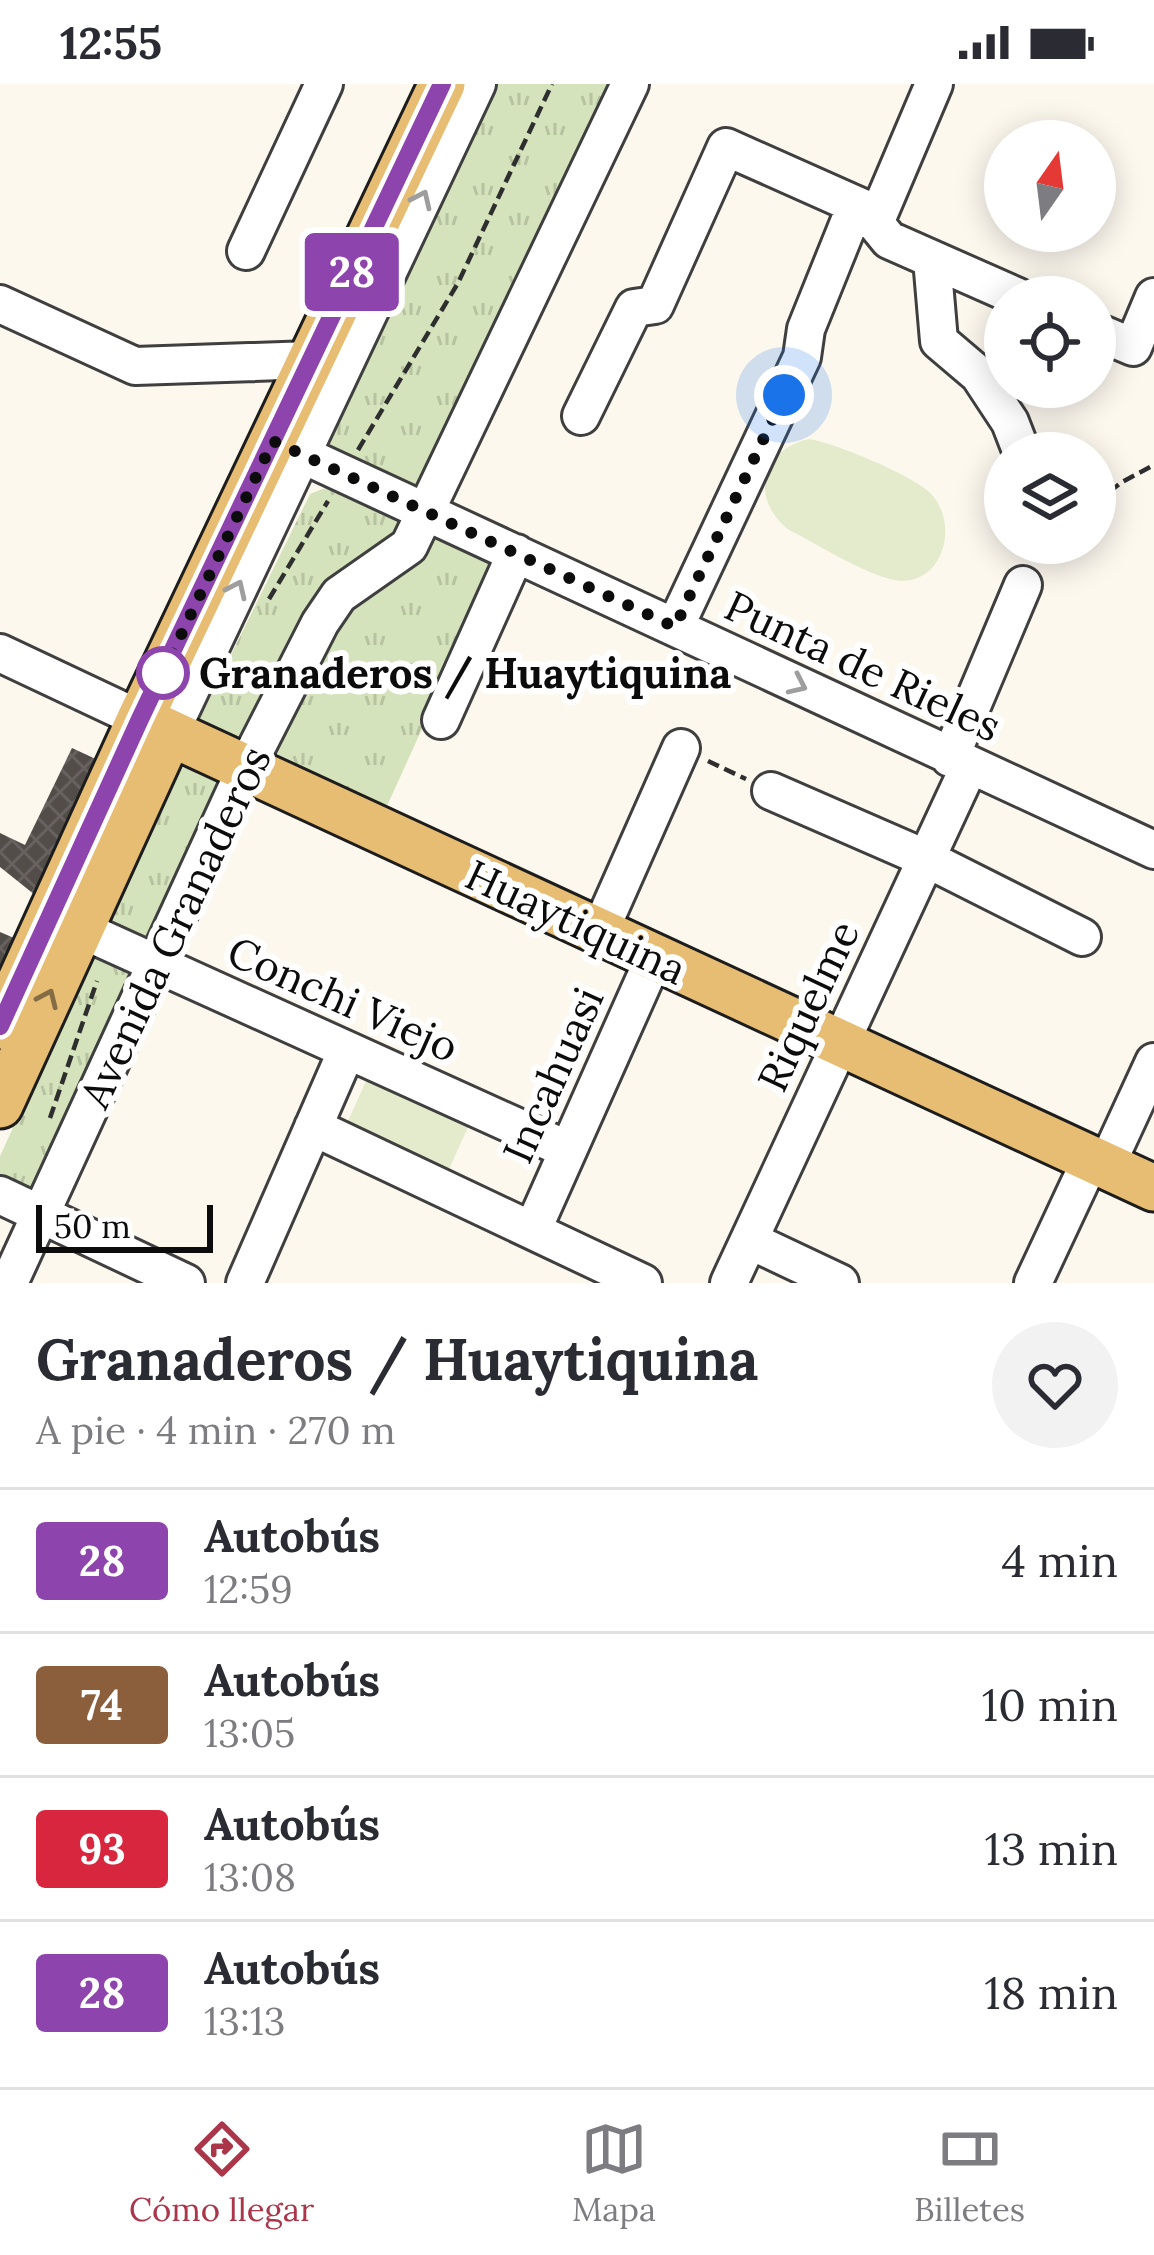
<!DOCTYPE html>
<html lang="es">
<meta charset="utf-8">
<style>
:root{--surface:#fff;--page:#f2f2f3;--text:#2b2b33;--muted:#7c7c81;--line:#e1e1e2;--accent:#ab364a}
body{margin:0;font-family:Lora,serif;background:var(--page);color:var(--text);height:100vh;display:flex;flex-direction:column;font-size:45px;white-space:nowrap}
*{box-sizing:border-box;margin:0}
p{font-size:39px;color:var(--muted)}
.icon{flex:none;width:66px;height:66px;fill:none;stroke:currentColor;stroke-width:2;stroke-linecap:round;stroke-linejoin:round}
.map{position:relative;height:1199px;overflow:hidden}
.side{display:flex;flex-direction:column;background:var(--surface);flex:1}
.side>*{flex:none}
.badge{padding:0 24px;border-radius:9px;font-size:42px;line-height:78px}
.needle{width:78px;rotate:14deg}
.tools{position:absolute;left:984px;top:36px;display:grid;gap:24px}
.tools a{display:grid;place-items:center;width:132px;height:132px;border-radius:50%;background:var(--surface);box-shadow:0 6px 30px #0003;font-size:60px}
.scale{position:absolute;left:36px;bottom:30px;width:177px;box-sizing:border-box;padding-left:12px;border:6px solid #0c0c0c;border-top:0;font-size:33px;line-height:42px;white-space:nowrap;color:#0c0c0c;-webkit-text-stroke:9px #fff;paint-order:stroke}
.you{position:absolute;width:60px;height:60px;margin:-30px;border:9px solid #fff;border-radius:50%;background:#1a73e8;box-shadow:0 0 0 18px #1a73e833}
.map>.badge{position:absolute;translate:-50% -50%;box-shadow:0 0 0 6px #fff}
.round{display:grid;place-items:center;flex:none;width:126px;height:126px;border-radius:63px;background:var(--page)}
.summary{display:flex;align-items:center;justify-content:space-between;height:204px;padding:0 36px}
h1{font-size:57px;font-weight:800;line-height:90px}
ul{padding:0;list-style:none}
li{display:flex;align-items:center;gap:36px;height:144px;padding:0 36px;border-top:3px solid var(--line)}
li div{flex:1}
li b{display:block;font-size:45px}
li em{font-style:normal}
li .badge{min-width:132px;font-weight:700;text-align:center}
.status{display:flex;justify-content:space-between;align-items:center;height:84px;padding:0 60px;background:var(--surface);direction:ltr}
.status svg{height:33px;fill:currentColor}
.menu{display:flex;justify-content:space-around;align-items:center;height:168px;border-top:3px solid var(--line);background:var(--surface);font-size:33px;color:var(--muted)}
.menu a{display:grid;justify-items:center;gap:6px}
.menu .on{color:var(--accent)}
.map>svg:first-child{display:block}
.park{fill:url(#park-tufts)}
.pitch{fill:#e4ebcc}
.building{fill:url(#building-cross-hatch)}
.lines{fill:none;stroke-linecap:round;stroke-linejoin:round}
.minor-casing{stroke:#3f3f3f;stroke-width:42}
.major-casing{stroke:#1d1d1d;stroke-width:51}
.path{stroke:#2e2e2e;stroke-width:4.5;stroke-dasharray:12 6;stroke-linecap:butt}
.minor{stroke:#fff;stroke-width:36}
.major{stroke:#e7bd73;stroke-width:45}
.oneway{stroke:#9e9e9e}
.oneway2{stroke:#846d45}
.line-casing{stroke:#fff;stroke-width:27}
.line{stroke:#8e44ad;stroke-width:18}
.walk{stroke:#0c0c0c;stroke-width:12;stroke-dasharray:0 21.6}
.stop-dot{fill:#fff;stroke:#8e44ad;stroke-width:6}
.labels{text-anchor:middle;dominant-baseline:central;stroke-width:12;stroke-linejoin:round;paint-order:stroke}
.street-label{font-size:42px;fill:#0c0c0c;stroke:#fff}
.stop-label{font-size:42px;font-weight:bold;fill:#0c0c0c;stroke:#fff;text-anchor:start}
</style>
<div class="status"><b>12:55</b><svg viewBox="0 0 49 12"><path d="M0 12V9h3v3zM5 12V6h3v6zM10 12V3h3v9zM15 12V0h3v12zM26 1h20v11H26zM47 4h2v5h-2z"/></svg></div>
<div class="map">
<svg width="1154" height="1199" viewBox="0 0 1154 1199">
<defs>
<pattern id="park-tufts" width="24" height="20" patternUnits="userSpaceOnUse" patternTransform="scale(3)"><rect width="24" height="20" fill="#d5e3bc"/><path d="M3 7l-1-3M5 7V3M7 7l1-3M15 17l-1-3M17 17v-4M19 17l1-3" fill="none" stroke="#b6c2a0"/></pattern>
<pattern id="building-cross-hatch" width="8" height="8" patternUnits="userSpaceOnUse" patternTransform="scale(3)"><rect width="8" height="8" fill="#534d4a"/><path d="M0 0l8 8M0 8l8-8" fill="none" stroke="#676260"/></pattern>
</defs>
<rect width="100%" height="100%" fill="#fdf8ee"/>
<path class="park" d="M495,0H608L475,278L418,412L328,364Z
M325,404L345,406L496,482L387,722L198,638L310,410Z
M196,683L229,699L43,1110L0,1102V1072L179,684Z"/>
<path class="pitch" d="M809,355C835,359 909,390 928,407C963,438 942,509 890,495C859,487 819,461 789,446C750,416 759,366 809,355Z
M366,997L468,1043L446,1092L344,1046Z"/>
<path class="building" d="M72,664L100,677L35,811L0,783V749L25,761Z
M0,848L14,854L0,883Z"/>
<g class="lines">
<g class="minor-casing">
<path id="minor" d="M875,139L934,0
M246,167L324,0
M932,175L939,257L979,291L1010,338L1022,369
M0,220L135,282L311,276
M1095,247L1133,263L1154,213
M581,332L634,224L655,221L726,63L863,124L889,156L1018,213
M273,357L1154,766
M675,543L802,273L806,245L856,121
M0,569L140,635
M441,636L516,469
M170,649L477,0
M950,674L1023,501
M771,707L927,775L1082,853
M80,845L568,1066
M599,849L681,664
M313,1043L643,1199
M1106,1082L1154,978
M0,1111L186,1199
M533,1145L654,874
M749,1156L840,1199
M9,1199L245,686L320,539L339,511L409,462L630,0
M245,1199L347,966
M729,1199L969,683
M1033,1199L1091,1075"/>
</g>
<g class="major-casing">
<path id="major" d="M140,635L1154,1104
M0,942L140,635L442,0
M0,1021L170,649"/>
</g>
<path class="path" d="M358,366L458,199L552,0
M1095,419L1122,398L1154,381
M1039,476L1049,459
M269,515L328,417
M708,677L746,695
M50,1034L97,897"/>
<use href="#minor" class="minor"/>
<use href="#major" class="major"/>
</g>
<defs><path id="oneway-chevron" d="M-2-3.5L2.5 0L-2 3.5" fill="none" stroke-width="1.6" stroke-linecap="round" stroke-linejoin="round" transform="scale(3)"/></defs>
<g class="oneway">
<use href="#oneway-chevron" transform="translate(422 115) rotate(-65)"/>
<use href="#oneway-chevron" transform="translate(237 505) rotate(-65)"/>
<use href="#oneway-chevron" transform="translate(798 601) rotate(25)"/>
</g>
<use class="oneway2" href="#oneway-chevron" transform="translate(48 914) rotate(-66)"/>
<g class="lines">
<g class="line-casing">
<path id="line" d="M0,942L140,635L442,0"/>
</g>
<use href="#line" class="line"/>
<path class="walk" d="M163,589L273,357L675,543L784,311"/>
</g>
<circle class="stop-dot" cx="163" cy="589" r="24"/>
<g class="labels">
<g class="street-label">
<text transform="translate(863 582) rotate(25)">Punta de Rieles</text>
<text transform="translate(576 838) rotate(25)">Huaytiquina</text>
<text transform="translate(175 843) rotate(-65)">Avenida Granaderos</text>
<text transform="translate(343 915) rotate(24)">Conchi Viejo</text>
<text transform="translate(808 922) rotate(-65)">Riquelme</text>
<text transform="translate(553 991) rotate(-66)">Incahuasi</text>
</g>
<g class="stop-label">
<text x="199" y="589">Granaderos / Huaytiquina</text>
</g>
</g>
</svg>
<div class="tools">
<a><svg class="needle" viewBox="-14 -14 28 28"><path d="M0-13l5 13h-10z" fill="#e53935"/><path d="M0 13l5-13h-10z" fill="#7c7c81"/></svg></a>
<a><svg class="icon" aria-label="locate" viewBox="0 0 24 24"><circle cx="12" cy="12" r="6"/><path d="M12 2v4M12 18v4M2 12h4M18 12h4"/></svg></a>
<a><svg class="icon" aria-label="layers" viewBox="0 0 24 24"><path d="M12 4l9 5-9 5-9-5zM3 14l9 5 9-5"/></svg></a>
</div>
<div class="scale">50 m</div>
<div class="you" style="left:784px;top:311px"></div>
<b class="badge" style="left:352px;top:188px;background:#8e44ad;color:#fff">28</b>
</div>
<section class="side">
<div class="summary"><div><h1>Granaderos / Huaytiquina</h1><p>A pie · 4 min · 270 m</p></div><a class="round"><svg class="icon" aria-label="heart" viewBox="0 0 24 24"><path d="M12 20l-8-8c-3-5 5-10 8-4 3-6 11-1 8 4z"/></svg></a></div>
<ul>
<li><span class="badge" style="background:#8e44ad;color:#fff">28</span><div><b>Autobús</b><p>12:59</p></div><em>4 min</em></li>
<li><span class="badge" style="background:#8b5e3c;color:#fff">74</span><div><b>Autobús</b><p>13:05</p></div><em>10 min</em></li>
<li><span class="badge" style="background:#d7263d;color:#fff">93</span><div><b>Autobús</b><p>13:08</p></div><em>13 min</em></li>
<li><span class="badge" style="background:#8e44ad;color:#fff">28</span><div><b>Autobús</b><p>13:13</p></div><em>18 min</em></li>
</ul>
</section>
<nav class="menu">
<a class="on"><svg class="icon" aria-label="directions" viewBox="0 0 24 24"><path d="M12 3l9 9-9 9-9-9zM9 14v-3h6M13 9l2 2-2 2"/></svg>Cómo llegar</a>
<a><svg class="icon" aria-label="map" viewBox="0 0 24 24"><path d="M3 6l6-2 6 2 6-2v14l-6 2-6-2-6 2zM9 4v14M15 6v14"/></svg>Mapa</a>
<a><svg class="icon" aria-label="tickets" viewBox="0 0 24 24"><path d="M3 7h18v10H3zM15 7v10"/></svg>Billetes</a>
</nav>
